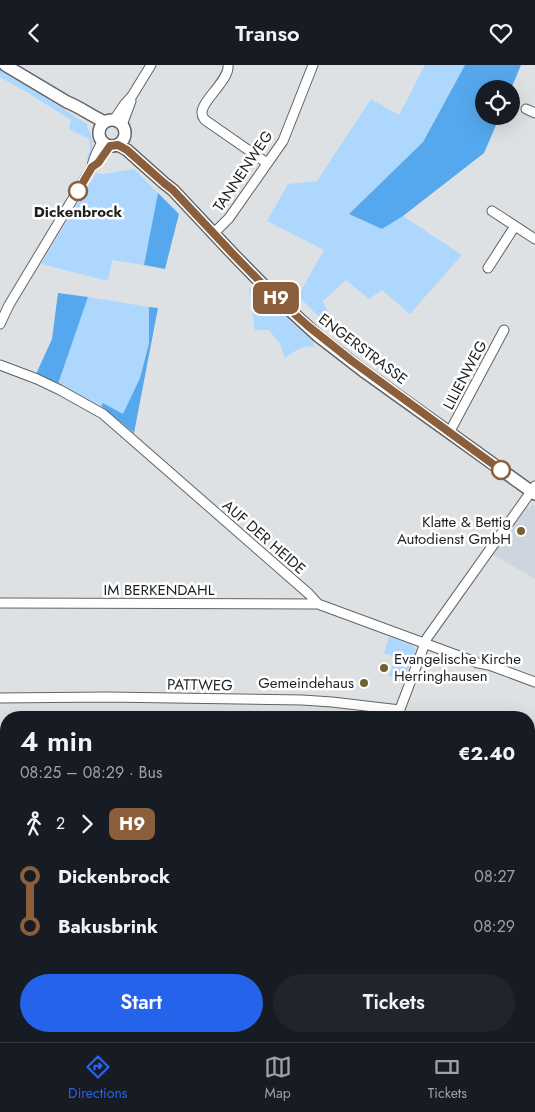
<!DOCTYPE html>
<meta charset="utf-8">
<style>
:root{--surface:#171b24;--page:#20242c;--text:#f1f3f6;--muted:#9ea1a6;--line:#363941;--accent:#2563eb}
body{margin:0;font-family:Jost,sans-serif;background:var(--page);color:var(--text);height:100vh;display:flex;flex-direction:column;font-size:19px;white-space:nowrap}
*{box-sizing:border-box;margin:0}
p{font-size:16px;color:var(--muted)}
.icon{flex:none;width:28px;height:28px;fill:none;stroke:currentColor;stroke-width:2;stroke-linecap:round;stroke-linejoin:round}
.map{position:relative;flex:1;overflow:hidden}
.details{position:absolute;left:0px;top:646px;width:535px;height:331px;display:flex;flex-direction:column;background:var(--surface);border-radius:20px 20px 0 0;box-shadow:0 5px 20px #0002}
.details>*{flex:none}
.badge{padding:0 10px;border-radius:8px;font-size:18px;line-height:32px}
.tools{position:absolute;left:475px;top:15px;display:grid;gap:10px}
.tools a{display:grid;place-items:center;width:45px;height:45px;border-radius:50%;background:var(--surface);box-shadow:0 5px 20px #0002;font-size:25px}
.map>.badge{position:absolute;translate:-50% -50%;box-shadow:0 0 0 2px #fff}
.legs{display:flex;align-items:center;gap:8px;height:55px;padding:0 20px;font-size:16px}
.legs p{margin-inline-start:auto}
.headline{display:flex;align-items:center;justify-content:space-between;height:85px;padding:0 20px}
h1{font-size:28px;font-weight:600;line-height:38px}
.primary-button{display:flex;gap:10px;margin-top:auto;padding:10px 20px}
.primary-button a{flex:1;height:58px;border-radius:30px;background:var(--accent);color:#fff;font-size:20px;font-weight:600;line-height:58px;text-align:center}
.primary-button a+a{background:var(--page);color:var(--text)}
ul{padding:0 20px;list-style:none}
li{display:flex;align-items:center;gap:18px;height:50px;font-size:19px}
li i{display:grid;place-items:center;width:8px;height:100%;margin:0 6px;background:currentColor}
li i::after{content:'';width:12px;height:12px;margin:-6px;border:4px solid;border-radius:50%;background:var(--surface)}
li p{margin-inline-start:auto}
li:first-child i{background:linear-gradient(#0000 50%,currentColor 0)}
li:last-child i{background:linear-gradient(currentColor 50%,#0000 0)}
header{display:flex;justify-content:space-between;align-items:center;height:65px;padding:0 20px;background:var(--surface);font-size:22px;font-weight:600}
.tabs{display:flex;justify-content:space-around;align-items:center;height:70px;border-top:1px solid var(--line);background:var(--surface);font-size:14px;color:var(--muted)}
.tabs a{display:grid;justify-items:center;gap:2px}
.tabs .current{color:var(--accent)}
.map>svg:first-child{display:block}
.built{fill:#cdd5de}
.green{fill:#aed7fd}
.forest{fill:#55a8ed}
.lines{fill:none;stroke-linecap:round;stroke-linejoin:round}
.minor-casing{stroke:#626567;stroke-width:11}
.major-casing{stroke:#626567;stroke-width:14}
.minor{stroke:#fff;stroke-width:9}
.major{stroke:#fff;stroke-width:11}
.line-1-casing{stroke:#fff;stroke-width:11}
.line-1{stroke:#8b5e3c;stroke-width:8}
.stop-1-dot{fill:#fff;stroke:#8b5e3c;stroke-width:2.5}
.poi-dot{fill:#6f6330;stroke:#fff;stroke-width:2}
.labels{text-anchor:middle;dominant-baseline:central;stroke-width:5;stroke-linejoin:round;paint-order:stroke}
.street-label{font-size:15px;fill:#1e1f20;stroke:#fff}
.stop-label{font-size:15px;font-weight:bold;fill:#1e1f20;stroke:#fff}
.poi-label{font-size:15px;fill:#1e1f20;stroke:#fff;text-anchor:end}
</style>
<header><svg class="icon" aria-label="back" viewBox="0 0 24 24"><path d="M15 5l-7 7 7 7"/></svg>Transo<svg class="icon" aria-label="heart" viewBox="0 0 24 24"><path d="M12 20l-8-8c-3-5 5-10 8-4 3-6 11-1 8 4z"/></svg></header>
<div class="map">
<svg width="535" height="977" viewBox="0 0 535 977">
<rect width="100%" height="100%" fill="#dee1e4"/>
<path class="built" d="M532,439L535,441V514L492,489L525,442L529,444Z
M529,653L535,657V730L529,728Z"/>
<path class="green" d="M425,0H465L423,77L349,149L382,164L403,151L462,190L410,249L382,225L369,234L346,215L323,236L332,257L327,260L298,231L324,185L267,156L288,119L317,116L371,34L399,50Z
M0,5L36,26L88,60L87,62C95,75 93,83 88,96L87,94L90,84L89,74L69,64L71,55L28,28L0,12Z
M134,104L158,128L144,200L112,195L108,216L41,199L96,108L104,109Z
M253,222L313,277L315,282C303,279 295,286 285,293L280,279L269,265H255L249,224Z
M88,232L149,242V277L140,313L123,350L103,338L101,341L58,319Z
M389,572L412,580L415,584V588L403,618L397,616L398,614L389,611L396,592L384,588Z
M529,954L535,957V967L531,977H435L438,971H529Z
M309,971H342L339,977H306Z"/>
<path class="forest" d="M465,0H521L511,24H484V51H500L484,88L403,151L382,164L349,149L423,77Z
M158,128L179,149L165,204L144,200Z
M58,228L88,232L58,319L36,309L52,274Z
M149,242L158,243L134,368L101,341L103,338L123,349L140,313L149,278Z"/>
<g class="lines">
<g class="minor-casing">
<path id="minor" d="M228,0C230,15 201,36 202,48C202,52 203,52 205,55L267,98
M526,44L535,48
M114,55L124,40L132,31L151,0
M122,60L131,36
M92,102C93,93 98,85 102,77
M492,146L535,174
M214,168L229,153L283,76L313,0
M488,203L515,161
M0,259L9,240L92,102L97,98L110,81
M0,300L37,314L60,325L103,349L309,529L318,539L478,598L489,600L535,617
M449,368L504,265
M0,538L318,539
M0,633L107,632L302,635L332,637L400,645
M397,652L427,573L535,421
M0,744H6
M0,830L6,818
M0,879L6,882
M529,891L535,893
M0,971L30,977
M176,971L187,977
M431,977L434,971"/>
</g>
<g class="major-casing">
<path id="major" d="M5,0L67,37C80,42 91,51 105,57
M99 68a13 13 0 1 1 26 0a13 13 0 1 1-26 0Z
M118,80L127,85L164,118L173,125L232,188L270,227L318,271L362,305L535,429"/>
</g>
<use href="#minor" class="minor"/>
<use href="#major" class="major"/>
</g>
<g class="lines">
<g class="line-1-casing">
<path id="line-1" d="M78,126L92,102L98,98L110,81L118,80L127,85L164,118L173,125L232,188L270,227L308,261L352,296L501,405"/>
</g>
<use href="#line-1" class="line-1"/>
</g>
<g class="stop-1-dot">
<circle cx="78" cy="126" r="9"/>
<circle cx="501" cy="405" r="9"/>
</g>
<g class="poi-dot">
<circle cx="521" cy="466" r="5"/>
<circle cx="384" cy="603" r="5"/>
<circle cx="364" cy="618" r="5"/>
</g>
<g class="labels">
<g class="street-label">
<text transform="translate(243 106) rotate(-56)">TANNENWEG</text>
<text transform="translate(363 284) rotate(37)">ENGERSTRASSE</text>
<text transform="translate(465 310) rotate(-62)">LILIENWEG</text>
<text transform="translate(264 472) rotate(41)">AUF DER HEIDE</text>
<text x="159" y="525">IM BERKENDAHL</text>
<text transform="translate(200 620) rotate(1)">PATTWEG</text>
</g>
<g class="stop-label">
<text x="78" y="147">Dickenbrock</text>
</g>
<g class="poi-label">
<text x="511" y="457">Klatte &amp; Bettig<tspan x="511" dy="17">Autodienst GmbH</tspan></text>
<text x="394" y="594" text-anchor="start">Evangelische Kirche<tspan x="394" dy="17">Herringhausen</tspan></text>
<text x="354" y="618">Gemeindehaus</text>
</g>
</g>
</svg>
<div class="tools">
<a><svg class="icon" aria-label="locate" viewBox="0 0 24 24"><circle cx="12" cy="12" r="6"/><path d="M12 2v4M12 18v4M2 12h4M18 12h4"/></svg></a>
</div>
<b class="badge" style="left:276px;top:233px;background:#8b5e3c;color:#fff">H9</b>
<section class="details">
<div class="headline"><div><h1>4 min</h1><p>08:25 – 08:29 · Bus</p></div><b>€2.40</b></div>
<div class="legs"><svg class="icon" aria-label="walk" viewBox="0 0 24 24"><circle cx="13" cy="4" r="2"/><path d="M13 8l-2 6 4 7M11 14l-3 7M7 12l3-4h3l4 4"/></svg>2<svg class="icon" aria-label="forward" viewBox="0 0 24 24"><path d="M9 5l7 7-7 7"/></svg><b class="badge" style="background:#8b5e3c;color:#fff">H9</b></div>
<ul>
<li><i style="color:#8b5e3c"></i><b>Dickenbrock</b><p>08:27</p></li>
<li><i style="color:#8b5e3c"></i><b>Bakusbrink</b><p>08:29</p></li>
</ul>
<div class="primary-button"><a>Start</a><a>Tickets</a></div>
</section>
</div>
<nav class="tabs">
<a class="current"><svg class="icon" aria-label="directions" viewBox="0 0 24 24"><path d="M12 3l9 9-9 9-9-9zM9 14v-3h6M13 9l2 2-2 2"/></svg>Directions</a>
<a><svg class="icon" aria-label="map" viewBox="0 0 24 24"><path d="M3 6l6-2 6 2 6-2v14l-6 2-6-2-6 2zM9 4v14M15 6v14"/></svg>Map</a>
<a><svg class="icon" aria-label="tickets" viewBox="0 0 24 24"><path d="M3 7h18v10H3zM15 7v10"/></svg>Tickets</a>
</nav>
